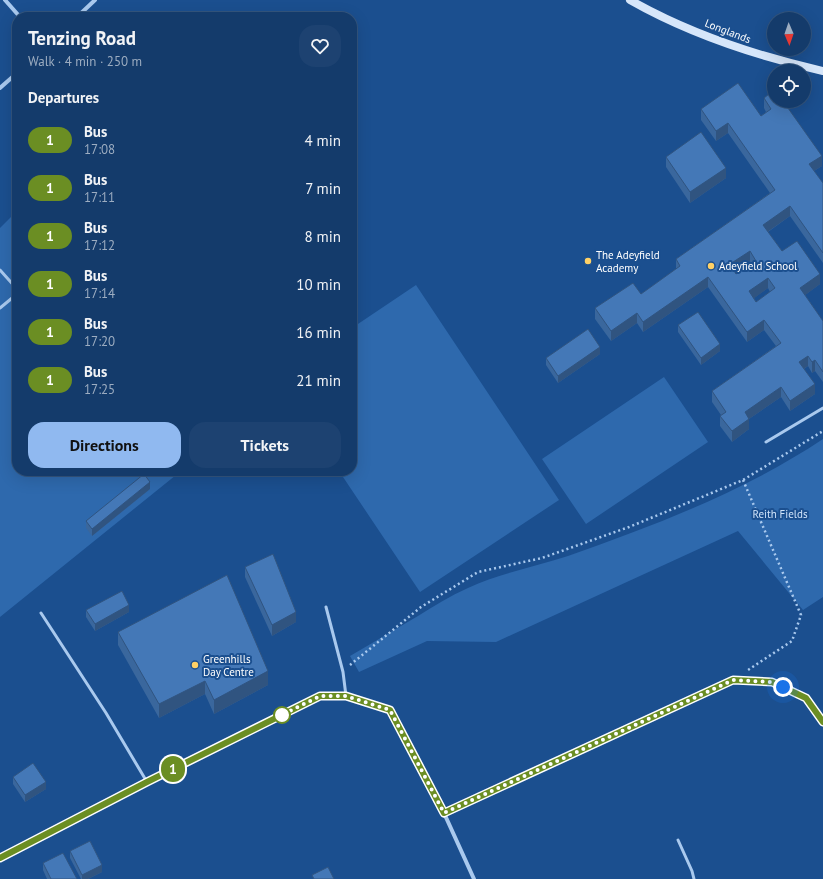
<!DOCTYPE html>
<meta charset="utf-8">
<style>
:root{--surface:#143b6b;--page:#1d4271;--text:#f1f3f6;--muted:#9dadc1;--line:#33557e;--accent:#90b9f0}
body{margin:0;font-family:"PT Sans",sans-serif;background:var(--page);color:var(--text);height:100vh;display:flex;flex-direction:column;font-size:15px;white-space:nowrap}
*{box-sizing:border-box;margin:0}
p{font-size:13px;color:var(--muted)}
.icon{flex:none;width:22px;height:22px;fill:none;stroke:currentColor;stroke-width:2;stroke-linecap:round;stroke-linejoin:round}
.map{position:relative;flex:1;overflow:hidden}
.panel{position:absolute;left:12px;top:12px;width:345px;height:464px;display:flex;flex-direction:column;background:var(--surface);border-radius:16px;box-shadow:0 4px 16px #0002,0 0 0 1px var(--line)}
.panel>*{flex:none}
.badge{padding:0 8px;border-radius:13px;font-size:14px;line-height:26px}
.needle{width:26px;rotate:178deg}
.fabs{position:absolute;left:767px;top:12px;display:grid;gap:8px}
.fabs a{display:grid;place-items:center;width:44px;height:44px;border-radius:50%;background:var(--surface);box-shadow:0 4px 16px #0002,0 0 0 1px var(--line);font-size:20px}
.you{position:absolute;width:20px;height:20px;margin:-10px;border:3px solid #fff;border-radius:50%;background:#1a73e8;box-shadow:0 0 0 6px #1a73e833}
.map>.badge{position:absolute;translate:-50% -50%;box-shadow:0 0 0 2px #fff}
h2{padding:0 16px;font-size:15px;line-height:36px}
.round{display:grid;place-items:center;flex:none;width:42px;height:42px;border-radius:16px;background:var(--page)}
.headline{display:flex;align-items:center;justify-content:space-between;height:68px;padding:0 16px}
h1{font-size:19px;font-weight:700;line-height:30px}
.primary-button{display:flex;gap:8px;margin-top:auto;padding:8px 16px}
.primary-button a{flex:1;height:46px;border-radius:16px;background:var(--accent);color:#111;font-size:16px;font-weight:700;line-height:46px;text-align:center}
.primary-button a+a{background:var(--page);color:var(--text)}
ul{padding:0;list-style:none}
li{display:flex;align-items:center;gap:12px;height:48px;padding:0 16px}
li div{flex:1}
li b{display:block;font-size:15px}
li em{font-style:normal}
li .badge{min-width:44px;font-weight:700;text-align:center}
.map>svg:first-child{display:block}
.green{fill:#2e69ad}
.lines{fill:none;stroke-linecap:round;stroke-linejoin:round}
.path{stroke:#a9c9ee;stroke-width:2.5;stroke-dasharray:2 3;stroke-linecap:butt}
.lane{stroke:#a9c9ee;stroke-width:3}
.street{stroke:#a9c9ee;stroke-width:4}
.secondary{stroke:#d6e6fa;stroke-width:8}
.wall{fill:#3a679d;fill-rule:evenodd}
.shaded-wall{fill:#305480}
.building{fill:#4478b7;stroke:#305480;fill-rule:evenodd}
.line-casing{stroke:#fff;stroke-width:9}
.line{stroke:#6b8e23;stroke-width:6}
.walk{stroke:#fff;stroke-width:4;stroke-dasharray:0 7.2}
.poi-dot{fill:#ffd166;stroke:#1b4f8f;stroke-width:1.5}
.stop-dot{fill:#fff;stroke:#6b8e23;stroke-width:2}
.labels{text-anchor:middle;dominant-baseline:central;stroke-width:4;stroke-linejoin:round;paint-order:stroke}
.street-label{font-size:11px;fill:#fff;stroke:#1b4f8f}
.poi-label{font-size:11px;fill:#fff;stroke:#1b4f8f;text-anchor:start}
.park-label{font-size:11px;fill:#cfe3fa;stroke:#1b4f8f}
</style>
<div class="map">
<svg width="823" height="879" viewBox="0 0 823 879">
<rect width="100%" height="100%" fill="#1b4f8f"/>
<path class="green" d="M17,211V471H181L0,617V228Z
M416,285L559,500L420,592L339,471H352V328Z
M664,377L708,442L586,524L542,459Z
M823,439V597L803,610L738,531L496,642L427,641L359,672L350,656C373,643 395,629 418,616C434,606 450,596 468,588C500,573 535,567 568,556C656,525 745,491 823,439Z"/>
<g class="lines">
<path class="path" d="M743,480L801,615L792,641L748,670
M350,665L421,607L478,572L542,558L629,527L743,480L823,431"/>
<path class="lane" d="M0,270L17,289
M0,308L17,294
M766,442L823,408
M326,607L343,672L346,696
M41,613L106,713L147,782
M678,840L692,871L694,879"/>
<path class="street" d="M5,0L20,17
M77,17L95,0
M0,88L17,73
M444,813L733,680L772,682L807,698L823,722
M0,858L147,782L320,696H346L390,710L444,813L474,879"/>
<path class="secondary" d="M630,0C688,33 757,56 823,71"/>
</g>
<path class="wall" d="M764,98L822,166L814,171L823,183V263L790,216L768,232L782,251L820,284L805,295L823,321V382L815,371L812,373L808,366L804,369L815,394L790,411L781,397L749,419V429L732,442L720,426V416L721,415L712,402V391L776,346L764,330L747,342L708,287L643,332L637,323L611,341L595,319V308L641,294L676,269V259L770,193L728,133L716,141L701,120V109L761,116L766,112L764,108ZM750,261L751,264L736,274L734,271ZM768,288L770,292L756,302L754,298Z
M666,157L726,178L690,203L666,167Z
M678,325L720,351L701,365L678,332Z
M600,354L558,383L546,365V358Z
M150,489L92,536L86,528V521Z
M245,567L296,622L272,636L245,577Z
M86,610L129,612L95,631L86,617Z
M118,632L268,685L214,714L205,694L159,718L118,645Z
M13,777L46,789L25,802L13,784Z
M70,851L102,872L88,879H81L70,858Z
M43,863L77,879H47L43,870Z"/>
<path class="shaded-wall" d="M728,123V133L716,141V131Z
M822,156V166L809,174V164Z
M726,168V178L690,203V192Z
M790,206V216L763,235V225Z
M750,251V261L730,275V264Z
M820,274V284L800,299V288Z
M708,277V287L643,332V322Z
M768,278V288L749,302V291Z
M637,313V323L611,341V331Z
M764,320V330L747,342V332Z
M720,344V351L701,365V358Z
M600,347V354L558,383V376Z
M808,356V366L799,372V362Z
M815,360V371L812,373V362Z
M815,384V394L790,411V401Z
M781,387V397L749,419V429L732,442V431L745,412Z
M150,482V489L92,536V529Z
M129,605V612L95,631V624Z
M296,612V622L272,636V625Z
M268,671V685L214,714V700Z
M205,681V694L159,718V704Z
M46,782V789L25,802V795Z
M102,865V872L88,879H82V875Z"/>
<path class="building" d="M738,83L761,116L771,109L764,98L774,90V101H783L822,156L809,164L823,183V253L790,206L763,225L782,251L797,241L820,274L800,288L823,321V372L815,360L812,362L808,356L799,362L815,384L790,401L781,387L745,412L749,419L732,431L720,416L726,412L712,391L781,343L764,320L747,332L708,277L643,322L637,313L611,331L595,308L633,283L641,294L680,266L676,259L775,190L728,123L716,131L701,109ZM750,251L756,261L736,274L730,264ZM768,278L775,288L756,302L749,291Z
M701,132L726,168L690,192L666,157Z
M698,312L720,344L701,358L678,325Z
M588,329L600,347L558,376L546,358Z
M144,474L150,482L92,529L86,521Z
M273,554L296,612L272,625L245,567Z
M227,575L268,671L214,700L205,681L159,704L118,632Z
M122,591L129,605L95,624L86,610Z
M33,763L46,782L25,795L13,777Z
M90,841L102,865L82,875L70,851Z
M63,853L77,879H51L43,863Z
M328,867L334,879H314L312,875Z"/>
<g class="lines">
<g class="line-casing">
<path id="line" d="M0,858L147,782L320,696H346L390,710L444,813L733,680L772,682L806,698L823,722"/>
</g>
<use href="#line" class="line"/>
<path class="walk" d="M282,715L280,716L320,696H346L390,710L444,813L733,680L772,682L783,687"/>
</g>
<g class="poi-dot">
<circle cx="588" cy="261" r="4"/>
<circle cx="711" cy="266" r="4"/>
<circle cx="195" cy="665" r="4"/>
</g>
<circle class="stop-dot" cx="282" cy="715" r="8"/>
<g class="labels">
<g class="street-label">
<text transform="translate(728 31) rotate(21)">Longlands</text>
</g>
<g class="poi-label">
<text x="596" y="255">The Adeyfield<tspan x="596" dy="13">Academy</tspan></text>
<text x="719" y="266">Adeyfield School</text>
<text x="203" y="659">Greenhills<tspan x="203" dy="13">Day Centre</tspan></text>
</g>
<g class="park-label">
<text x="780" y="514">Reith Fields</text>
</g>
</g>
</svg>
<div class="fabs">
<a><svg class="needle" viewBox="-14 -14 28 28"><path d="M0-13l5 13h-10z" fill="#e53935"/><path d="M0 13l5-13h-10z" fill="#9dadc1"/></svg></a>
<a><svg class="icon" aria-label="locate" viewBox="0 0 24 24"><circle cx="12" cy="12" r="6"/><path d="M12 2v4M12 18v4M2 12h4M18 12h4"/></svg></a>
</div>
<div class="you" style="left:783px;top:687px"></div>
<b class="badge" style="left:173px;top:769px;background:#6b8e23;color:#fff">1</b>
<section class="panel">
<div class="headline"><div><h1>Tenzing Road</h1><p>Walk · 4 min · 250 m</p></div><a class="round"><svg class="icon" aria-label="heart" viewBox="0 0 24 24"><path d="M12 20l-8-8c-3-5 5-10 8-4 3-6 11-1 8 4z"/></svg></a></div>
<h2>Departures</h2>
<ul>
<li><span class="badge" style="background:#6b8e23;color:#fff">1</span><div><b>Bus</b><p>17:08</p></div><em>4 min</em></li>
<li><span class="badge" style="background:#6b8e23;color:#fff">1</span><div><b>Bus</b><p>17:11</p></div><em>7 min</em></li>
<li><span class="badge" style="background:#6b8e23;color:#fff">1</span><div><b>Bus</b><p>17:12</p></div><em>8 min</em></li>
<li><span class="badge" style="background:#6b8e23;color:#fff">1</span><div><b>Bus</b><p>17:14</p></div><em>10 min</em></li>
<li><span class="badge" style="background:#6b8e23;color:#fff">1</span><div><b>Bus</b><p>17:20</p></div><em>16 min</em></li>
<li><span class="badge" style="background:#6b8e23;color:#fff">1</span><div><b>Bus</b><p>17:25</p></div><em>21 min</em></li>
</ul>
<div class="primary-button"><a>Directions</a><a>Tickets</a></div>
</section>
</div>
